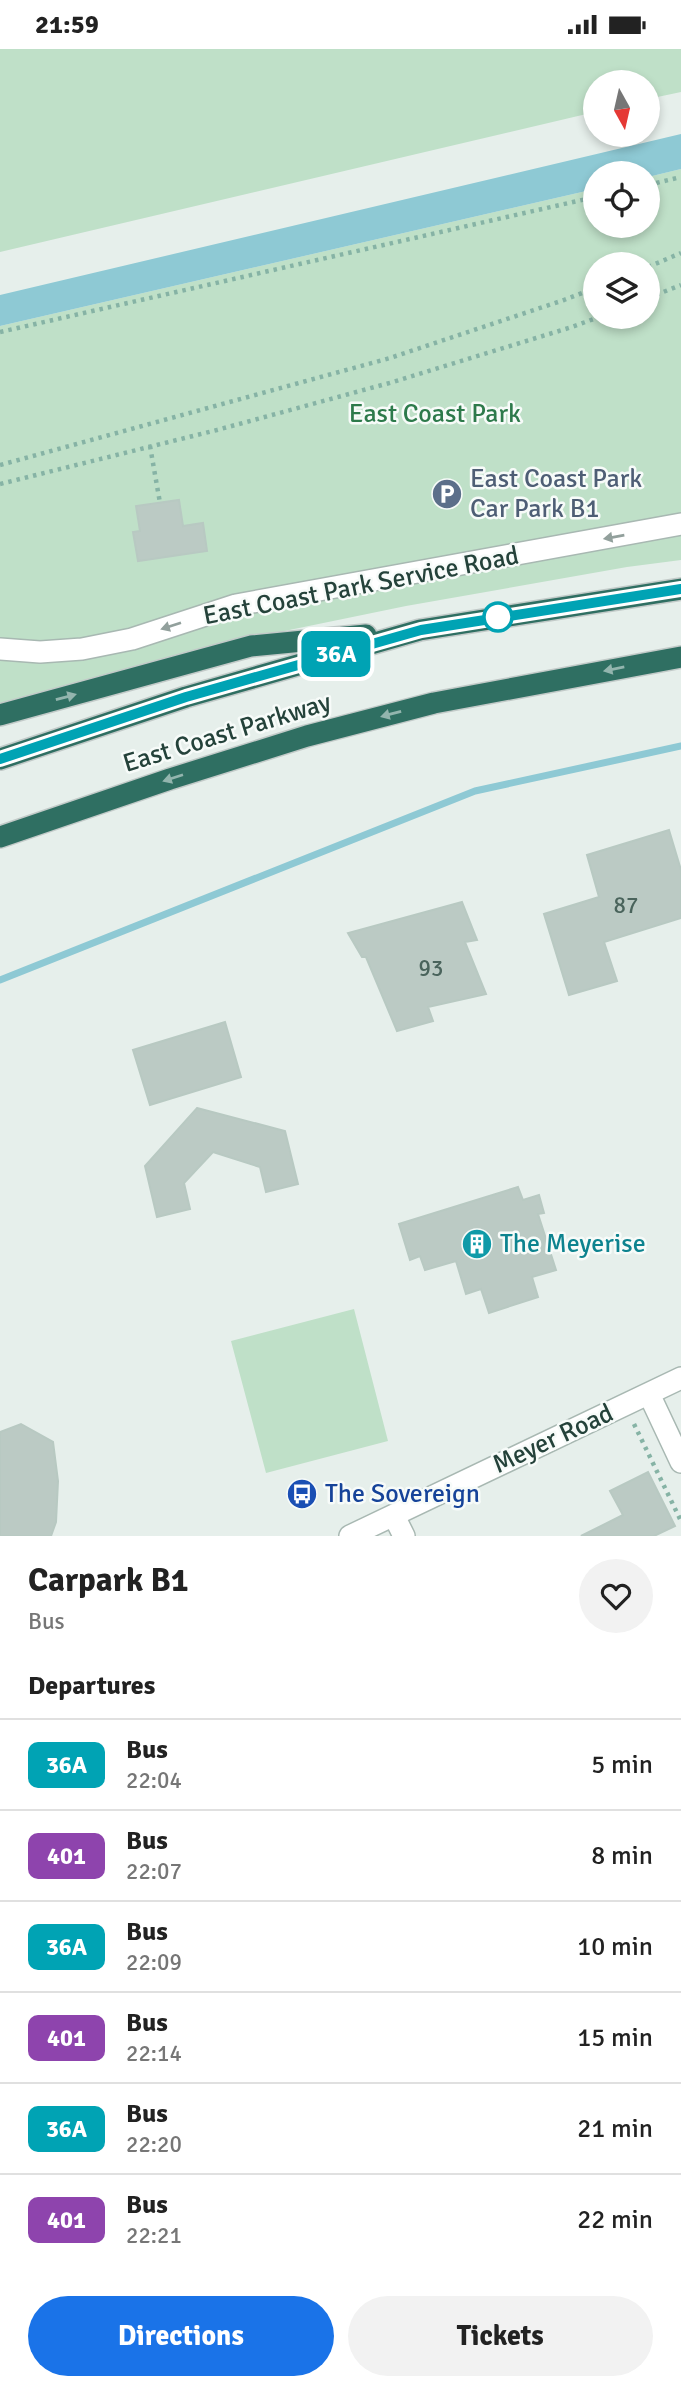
<!DOCTYPE html>
<style>
:root{--surface:#fff;--page:#f2f2f2;--text:#222;--muted:#767676;--line:#e0e0e0;--accent:#1a73e8}
body{margin:0;font-family:Signika,sans-serif;background:var(--page);color:var(--text);height:100vh;display:flex;flex-direction:column;font-size:26px;white-space:nowrap}
*{box-sizing:border-box;margin:0}
p{font-size:23px;color:var(--muted)}
.icon{flex:none;width:38px;height:38px;fill:none;stroke:currentColor;stroke-width:2;stroke-linecap:round;stroke-linejoin:round}
.map{position:relative;height:1487px;overflow:hidden}
.details{display:flex;flex-direction:column;background:var(--surface);flex:1}
.details>*{flex:none}
.badge{padding:0 14px;border-radius:10px;font-size:24px;line-height:46px}
.needle{width:46px;rotate:172deg}
.tools{position:absolute;left:583px;top:21px;display:grid;gap:14px}
.tools a{display:grid;place-items:center;width:77px;height:77px;border-radius:50%;background:var(--surface);box-shadow:0 4px 10px #0003;font-size:35px}
.map>.badge{position:absolute;translate:-50% -50%;box-shadow:0 0 0 4px #fff}
h2{padding:0 28px;font-size:26px;line-height:63px}
.round{display:grid;place-items:center;flex:none;width:74px;height:74px;border-radius:37px;background:var(--page)}
.headline{display:flex;align-items:center;justify-content:space-between;height:119px;padding:0 28px}
h1{font-size:33px;font-weight:800;line-height:52px}
.cta{display:flex;gap:14px;margin-top:auto;padding:14px 28px}
.cta a{flex:1;height:80px;border-radius:42px;background:var(--accent);color:#fff;font-size:28px;font-weight:800;line-height:80px;text-align:center}
.cta a+a{background:var(--page);color:var(--text)}
ul{padding:0;list-style:none}
li{display:flex;align-items:center;gap:21px;height:91px;padding:0 28px;border-top:2px solid var(--line)}
li div{flex:1}
li b{display:block;font-size:26px}
li em{font-style:normal}
li .badge{min-width:77px;font-weight:700;text-align:center}
.status{display:flex;justify-content:space-between;align-items:center;height:49px;padding:0 35px;background:var(--surface);direction:ltr}
.status svg{height:19px;fill:currentColor}
.map>svg:first-child{display:block}
.green{fill:#bfe0c8;fill-rule:evenodd}
.water{fill:#8ec9d4}
.lines{fill:none;stroke-linecap:round;stroke-linejoin:round}
.stream{stroke:#8ec9d4;stroke-width:7}
.building{fill:#bbcac4;stroke:#b8c9c2;stroke-width:2}
.minor-casing{stroke:#a8b8b2;stroke-width:24}
.tertiary-casing{stroke:#a8b8b2;stroke-width:24}
.motorway-casing{stroke:#c2cac8;stroke-width:24}
.path{stroke:#86b3a5;stroke-width:4.5;stroke-dasharray:3.5 5;stroke-linecap:butt}
.minor{stroke:#fff;stroke-width:21}
.tertiary{stroke:#fff;stroke-width:21}
.motorway{stroke:#2f6f62;stroke-width:21}
.oneway{fill:#92a09c}
.oneway2{fill:#93b5ae}
.line-casing{stroke:#fff;stroke-width:16}
.line{stroke:#00a3b4;stroke-width:10}
.stop-dot{fill:#fff;stroke:#00a3b4;stroke-width:3.5}
.labels{text-anchor:middle;dominant-baseline:central;stroke-width:5;stroke-linejoin:round;paint-order:stroke}
.number-label{font-size:23px;fill:#4a645c}
.park-label{font-size:26px;fill:#2d7a4b;stroke:#f7fbf9}
.service-label{font-size:26px;fill:#4e5e75;stroke:#f7fbf9;text-anchor:start}
.street-label{font-size:26px;fill:#24423a;stroke:#f7fbf9}
.culture-label{font-size:26px;fill:#0d838f;stroke:#f7fbf9;text-anchor:start}
.transit-label{font-size:26px;fill:#164399;stroke:#f7fbf9;text-anchor:start}
</style>
<div class="status"><b>21:59</b><svg viewBox="0 0 49 12"><path d="M0 12V9h3v3zM5 12V6h3v6zM10 12V3h3v9zM15 12V0h3v12zM26 1h20v11H26zM47 4h2v5h-2z"/></svg></div>
<div class="map">
<svg width="681" height="1487" viewBox="0 0 681 1487">
<rect width="100%" height="100%" fill="#e6efeb"/>
<path class="green" d="M0,0H681V43L648,50V33H595V63L0,203Z
M681,120V511L627,518L406,557L265,586L0,667V277L595,140V177H648V128ZM595,215H648V268H595Z
M354,1260L388,1392L266,1424L231,1292Z"/>
<path class="water" d="M681,85V120L648,128V124H595V140L0,277V246Z"/>
<g class="lines">
<path class="stream" d="M0,931L475,742L681,697"/>
</g>
<path class="building" d="M179,451L183,477L203,474L207,502L138,512L133,483L140,482L136,457Z
M669,781L681,821V869L604,893L617,932L569,946L544,865L599,848L587,806Z
M462,853L477,891L465,893L486,945L428,958L433,972L397,982L366,908H362L348,884Z
M225,973L241,1028L150,1056L133,1001Z
M197,1059L285,1082L298,1135L266,1143L260,1118L213,1103L184,1134L190,1160L157,1168L145,1117Z
M518,1138L523,1151L539,1146L544,1164L538,1165L556,1221L532,1228L538,1248L489,1264L481,1240L466,1245L456,1212L425,1221L420,1207L410,1211L399,1175Z
M21,1375L53,1393L58,1432L56,1473L51,1487H0V1383Z
M648,1423L675,1477L654,1487H581L623,1466L610,1442Z"/>
<g class="lines">
<g class="minor-casing">
<path id="minor" d="M0,600L40,603L82,600L132,590L236,556L681,475
M649,1345L681,1413
M394,1467L404,1487"/>
</g>
<g class="tertiary-casing">
<path id="tertiary" d="M350,1487L681,1329"/>
</g>
<g class="motorway-casing">
<path id="motorway" d="M0,666L251,597L366,586
M0,710L186,648L420,581L681,540
M0,788L170,730L307,687L434,654L681,608"/>
</g>
<path class="path" d="M648,136L681,128
M648,218L681,204
M648,249L681,236
M0,283L595,148
M150,397L160,454
M0,416L390,309L564,251L595,239
M0,435L217,381L393,333L572,278L599,268
M634,1375L681,1472"/>
<use href="#minor" class="minor"/>
<use href="#tertiary" class="tertiary"/>
<use href="#motorway" class="motorway"/>
</g>
<defs><path id="oneway-solid" d="M-6-.8H1V-3.2L6.5 0L1 3.2V.8H-6Z" transform="scale(1.75)"/></defs>
<g class="oneway">
<use href="#oneway-solid" transform="translate(614 488) rotate(170)"/>
<use href="#oneway-solid" transform="translate(171 577) rotate(162)"/>
</g>
<g class="oneway2">
<use href="#oneway-solid" transform="translate(614 620) rotate(169)"/>
<use href="#oneway-solid" transform="translate(66 648) rotate(-15)"/>
<use href="#oneway-solid" transform="translate(391 665) rotate(165)"/>
<use href="#oneway-solid" transform="translate(173 729) rotate(162)"/>
</g>
<g class="lines">
<g class="line-casing">
<path id="line" d="M0,710L186,648L421,581L681,540"/>
</g>
<use href="#line" class="line"/>
</g>
<defs>
<g id="parking-disc" transform="scale(1.575)"><circle r="9.5" fill="#5c6f8a" stroke="#f7fbf9"/><path d="M-3.5-5.5H1a3.5 3.5 0 0 1 0 7H-1V5.5H-3.5ZM-1-3.4V-.6H.8a1.4 1.4 0 0 0 0-2.8Z" fill="#fff"/></g>
<g id="building-disc" transform="scale(1.575)"><circle r="9.5" fill="#0f9aa8" stroke="#f7fbf9"/><path d="M-4-6H4V6H1V3H-1V6H-4ZM-2.5-4.3h1.7v1.8h-1.7ZM.8-4.3h1.7v1.8H.8ZM-2.5-1h1.7V.8h-1.7ZM.8-1h1.7V.8H.8Z" fill="#fff"/></g>
<g id="bus-disc" transform="scale(1.575)"><circle r="9.5" fill="#1a4fb4" stroke="#f7fbf9"/><path d="M-5-6H5V4H4V6H2V4H-2V6H-4V4H-5ZM-3.5-4V0h7V-4ZM-3.5 1.2v1.5H-2V1.2ZM2 1.2v1.5H3.5V1.2Z" fill="#fff"/></g>
</defs>
<g fill-rule="evenodd">
<use href="#parking-disc" x="447" y="445"/>
<use href="#building-disc" x="477" y="1195"/>
<use href="#bus-disc" x="302" y="1445"/>
</g>
<circle class="stop-dot" cx="498" cy="568" r="14"/>
<g class="labels">
<g class="number-label">
<text x="626" y="856">87</text>
<text x="431" y="919">93</text>
</g>
<g class="park-label">
<text x="435" y="365">East Coast Park</text>
</g>
<g class="service-label">
<text x="470" y="430">East Coast Park<tspan x="470" dy="30">Car Park B1</tspan></text>
</g>
<g class="street-label">
<text transform="translate(361 537) rotate(-11)">East Coast Park Service Road</text>
<text transform="translate(227 684) rotate(-17)">East Coast Parkway</text>
<text transform="translate(553 1390) rotate(-25)">Meyer Road</text>
</g>
<g class="culture-label">
<text x="500" y="1195">The Meyerise</text>
</g>
<g class="transit-label">
<text x="325" y="1445">The Sovereign</text>
</g>
</g>
</svg>
<div class="tools">
<a><svg class="needle" viewBox="-14 -14 28 28"><path d="M0-13l5 13h-10z" fill="#e53935"/><path d="M0 13l5-13h-10z" fill="#767676"/></svg></a>
<a><svg class="icon" aria-label="locate" viewBox="0 0 24 24"><circle cx="12" cy="12" r="6"/><path d="M12 2v4M12 18v4M2 12h4M18 12h4"/></svg></a>
<a><svg class="icon" aria-label="layers" viewBox="0 0 24 24"><path d="M12 4l9 5-9 5-9-5zM3 14l9 5 9-5"/></svg></a>
</div>
<b class="badge" style="left:336px;top:605px;background:#00a3b4;color:#fff">36A</b>
</div>
<section class="details">
<div class="headline"><div><h1>Carpark B1</h1><p>Bus</p></div><a class="round"><svg class="icon" aria-label="heart" viewBox="0 0 24 24"><path d="M12 20l-8-8c-3-5 5-10 8-4 3-6 11-1 8 4z"/></svg></a></div>
<h2>Departures</h2>
<ul>
<li><span class="badge" style="background:#00a3b4;color:#fff">36A</span><div><b>Bus</b><p>22:04</p></div><em>5 min</em></li>
<li><span class="badge" style="background:#8e44ad;color:#fff">401</span><div><b>Bus</b><p>22:07</p></div><em>8 min</em></li>
<li><span class="badge" style="background:#00a3b4;color:#fff">36A</span><div><b>Bus</b><p>22:09</p></div><em>10 min</em></li>
<li><span class="badge" style="background:#8e44ad;color:#fff">401</span><div><b>Bus</b><p>22:14</p></div><em>15 min</em></li>
<li><span class="badge" style="background:#00a3b4;color:#fff">36A</span><div><b>Bus</b><p>22:20</p></div><em>21 min</em></li>
<li><span class="badge" style="background:#8e44ad;color:#fff">401</span><div><b>Bus</b><p>22:21</p></div><em>22 min</em></li>
</ul>
<div class="cta"><a>Directions</a><a>Tickets</a></div>
</section>
